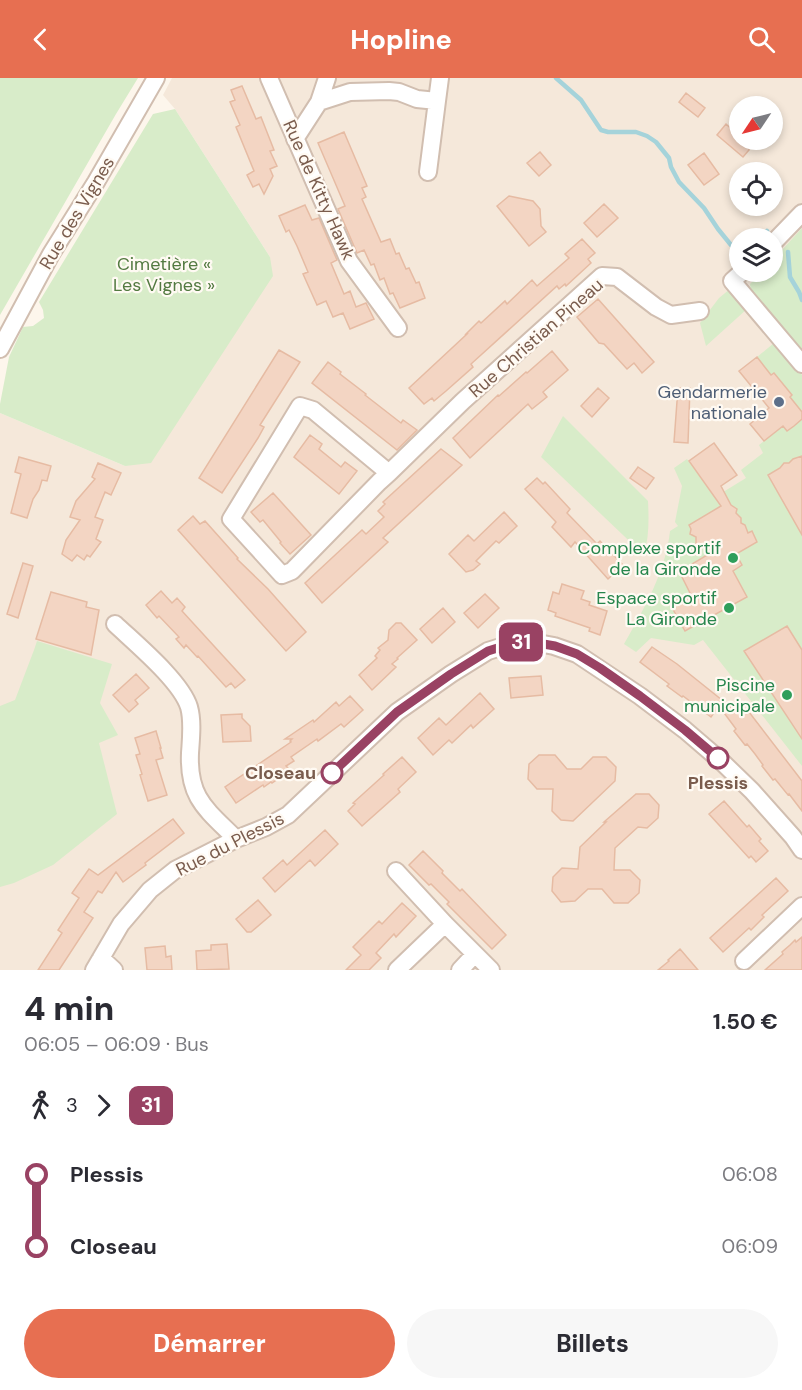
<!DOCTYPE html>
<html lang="fr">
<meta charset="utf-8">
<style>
:root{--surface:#fff;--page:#f7f7f7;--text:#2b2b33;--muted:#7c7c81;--accent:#e76f51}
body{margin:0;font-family:"DM Sans",sans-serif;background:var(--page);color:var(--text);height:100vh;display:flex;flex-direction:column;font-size:22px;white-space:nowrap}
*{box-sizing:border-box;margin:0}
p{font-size:20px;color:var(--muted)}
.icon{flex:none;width:33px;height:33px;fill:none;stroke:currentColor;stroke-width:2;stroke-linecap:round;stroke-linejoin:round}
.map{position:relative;height:892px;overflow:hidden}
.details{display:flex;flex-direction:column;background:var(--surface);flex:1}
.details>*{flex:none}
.badge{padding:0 12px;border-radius:9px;font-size:21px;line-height:39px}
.needle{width:39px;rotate:235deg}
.buttons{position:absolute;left:729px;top:18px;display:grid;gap:12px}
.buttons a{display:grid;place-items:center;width:54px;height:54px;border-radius:50%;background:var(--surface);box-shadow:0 3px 9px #0003;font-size:30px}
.map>.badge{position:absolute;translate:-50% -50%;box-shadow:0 0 0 3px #fff}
.legs{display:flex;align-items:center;gap:9px;height:66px;padding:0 24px;font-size:20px}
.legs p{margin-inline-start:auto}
.overview{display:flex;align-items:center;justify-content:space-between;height:102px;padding:0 24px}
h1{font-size:33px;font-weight:800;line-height:45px}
.cta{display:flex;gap:12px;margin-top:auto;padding:12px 24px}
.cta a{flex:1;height:69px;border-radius:36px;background:var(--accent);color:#fff;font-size:24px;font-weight:800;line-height:69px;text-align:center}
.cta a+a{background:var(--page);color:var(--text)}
ul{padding:0 24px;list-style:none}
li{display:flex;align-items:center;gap:21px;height:72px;font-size:22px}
li i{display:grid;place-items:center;width:9px;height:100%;margin:0 8px;background:currentColor}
li i::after{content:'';width:15px;height:15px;margin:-8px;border:4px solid;border-radius:50%;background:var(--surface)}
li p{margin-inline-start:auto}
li:first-child i{background:linear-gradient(#0000 50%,currentColor 0)}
li:last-child i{background:linear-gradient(currentColor 50%,#0000 0)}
header{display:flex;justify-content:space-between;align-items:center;height:78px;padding:0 24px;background:var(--accent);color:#fff;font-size:27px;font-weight:800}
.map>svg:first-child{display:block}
.residential{fill:#f5e8da;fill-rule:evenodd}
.green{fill:#d8ecc9}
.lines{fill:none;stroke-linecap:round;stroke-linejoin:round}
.stream{stroke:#a5d3da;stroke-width:4.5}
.building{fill:#f3d5c3;stroke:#e6bba3;stroke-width:1.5}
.minor-casing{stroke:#d1beb0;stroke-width:20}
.minor{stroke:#fff;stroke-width:16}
.line-1-casing{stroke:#fff;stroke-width:14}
.line-1{stroke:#994263;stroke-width:9}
.service-dot{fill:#5c6f8a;stroke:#fffaf3;stroke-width:2}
.leisure-dot{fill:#2e9e5b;stroke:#fffaf3;stroke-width:2}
.stop-1-dot{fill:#fff;stroke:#994263;stroke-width:3}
.labels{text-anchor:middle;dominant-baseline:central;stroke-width:4.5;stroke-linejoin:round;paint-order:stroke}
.street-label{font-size:18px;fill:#7a5c4d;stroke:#fffaf3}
.park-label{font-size:18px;fill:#537a41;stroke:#fffaf3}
.service-label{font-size:18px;fill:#4e5e75;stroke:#fffaf3;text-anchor:end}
.leisure-label{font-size:18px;fill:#27864d;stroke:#fffaf3;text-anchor:end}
.stop-label{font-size:18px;font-weight:bold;fill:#7a5c4d;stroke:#fffaf3;text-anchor:end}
</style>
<header><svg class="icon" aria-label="back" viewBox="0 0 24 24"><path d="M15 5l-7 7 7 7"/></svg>Hopline<svg class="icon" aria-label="search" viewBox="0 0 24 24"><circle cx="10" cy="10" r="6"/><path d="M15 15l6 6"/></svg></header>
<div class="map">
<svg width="802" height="892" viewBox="0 0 802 892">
<rect width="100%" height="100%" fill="#fdf6ec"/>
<path class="residential" d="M172,0H802V892H0V335L125,388L270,179L175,31L163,17ZM740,28H772V62H740ZM740,94H772V128H740ZM740,160H772V194H740Z"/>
<path class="green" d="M0,0H138L116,36L0,237Z
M175,31L270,179L273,198L151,385L125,388L0,335V326L9,279L23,249L33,248L44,240L43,232L39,224L153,36Z
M802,150V274L751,213L750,206L762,194H772L773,182Z
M730,211L747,231L706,268L700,245L719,220Z
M774,265L802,297V334L790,319L792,317L774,295L771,297L757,279Z
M563,338L648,423C649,442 649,459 644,477L541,379Z
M802,341V688L703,562L694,567L651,560L636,574L624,566C644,531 666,493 670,453L678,448L675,444L682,408L674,390L687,381L715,419L746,400L741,392L763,375L759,367L783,348L787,353Z
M37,563L112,586L100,625L118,657L99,665L117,736L53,787L14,805L0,809V628L15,622L34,572Z"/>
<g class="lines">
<path class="stream" d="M556,0L581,22L601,52L608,54H636L647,58L656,64L669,80L671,89L679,104L704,130L718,151L731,167L740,172
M761,160L767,153
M788,174L790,199L799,214L802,222"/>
</g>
<path class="building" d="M242,8L256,41L261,39L274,72L270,73L277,88L270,91L273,98L264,116L259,106L253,109L247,97L254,93L236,49L240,47L230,24L235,22L231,12Z
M686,15L705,30L698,39L679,24Z
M726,46L740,59V62H755L749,67V72L743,79L717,57Z
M344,54L367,108L362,110L366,119L362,121L381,164L390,161L396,176L399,175L406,191L409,190L416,205L419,204L425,220L400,230L393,215L390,216L384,200L380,202L374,186L371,187L364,172L357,175L338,131L345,128L318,65Z
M540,74L551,87L539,98L527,85Z
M704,75L719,96L704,107L688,87Z
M509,118L533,123L540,131L541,148L546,154L529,168L497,128Z
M604,126L618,140L597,159L584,145Z
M305,127L312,142L319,140L337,182L331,185L344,216L350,213L356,229L366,225L374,241L350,251L343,235L333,239L326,223L317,227L303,196L308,194L297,168L289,152L286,154L279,138Z
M582,161L595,175L588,181L591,185L566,208L565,206L559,211L557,208L471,286L473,289L446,313L434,323L432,320L424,326L409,310L467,256H466L479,243L481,245L505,223L507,226L532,202L537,208L569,180L565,176Z
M598,221L654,284L642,295L634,285L627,291L604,266L599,265L577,239Z
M279,272L300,284L260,347L264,349L258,360L222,415L199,400Z
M552,273L568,292L543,314L547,319L532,331L528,326L470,380L453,360L498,317L499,318L526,294L527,295Z
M757,279L771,297L774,295L792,317L790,319L802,334V341L794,348L787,353L783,348L764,363L750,346L769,330L739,293Z
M328,284L341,294L340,296L366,316L365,317L401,345L403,342L417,352L397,372L312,305Z
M598,310L609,320L592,339L581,328Z
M678,310H690L688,365L674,364Z
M310,357L322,366L319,371L341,389L345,384L357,393L339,416L294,379Z
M714,365L737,397L721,408L731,427L737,431L736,435L741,440V445L745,447L748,455L752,453L757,464L736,476L742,487L733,493L747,519L685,553L670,526L690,515L682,499L695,491L692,486L714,473L696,466V459L690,456L691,451L689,447L721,428L689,383Z
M441,371L462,387L383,460L388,464L322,525L305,505L362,452L366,456L384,439L378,433L385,426L383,424Z
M802,378V457L768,397L780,390L784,385H789L793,381Z
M19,379L51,388L47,403L42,402L39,412L33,421L27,440L11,435L21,396L15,394Z
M98,385L121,395L111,417L105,414L95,439L103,442L96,461L101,464L90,479L87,477L84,482L77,477L72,483L62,476L66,462L80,442L70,439L76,423L95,401L92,399Z
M638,389L654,400L646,411L630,400Z
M537,400L543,406L545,404L570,431L567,435L597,466L600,463L623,487L608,501L575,464L571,469L552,449L556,444L525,411Z
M273,415L311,457L290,476L280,465L281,464L263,442L260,444L251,434Z
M504,434L517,448L499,465L496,463L476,483L480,486L473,492L466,494L449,476L468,457L474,463Z
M193,438L200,446L205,443L238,480L237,481L268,511L306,554L286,573L178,452Z
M23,485L33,488L18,540L7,536Z
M562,506L584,513L581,521L590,524L589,527L607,533L600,557L589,553L590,550L555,538L556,535L548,532L553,514L559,516Z
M161,513L172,525L177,520L185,529L182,533L245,602L235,610L231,605L226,609L198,578L197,579L186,567L184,570L176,561L179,559L159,538L157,540L146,527Z
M51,514L87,524L86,529L99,532L91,577L36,561Z
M485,516L499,530L478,550L464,535Z
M443,530L455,544L432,565L420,551Z
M396,545H401L417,562L397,580L398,581L392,586L396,589L372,612L359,597L377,580L375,578L380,572L378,570L388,562L389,552Z
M787,548L802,572V661L744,573Z
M652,569L677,586L737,634L742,630L746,636L749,634L802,703V733L789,716L788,717L775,701L773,702L762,688L763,687L755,676L747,666L745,667L734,653L736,651L719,628L711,639L683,618L682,619L667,608L669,606L640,584Z
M136,596L149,610L135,622L138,626L129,634L113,617Z
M541,598L543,617L511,620L509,600Z
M480,615L494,631L473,650L471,647L452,665L449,662L433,677L418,660L439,640L446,647Z
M350,618L363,632L344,649L341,646L318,663L317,661L291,679L294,683L286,688L288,690L286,692L288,694L272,705L271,704L264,709L263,707L236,725L225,709L291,664L290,663L292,661H285L313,642L314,644L336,624L339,628Z
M242,636V640L250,648L251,663L223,664L221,637Z
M156,653L161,670H160L163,680L156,682L167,717L148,723L140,697L142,696L136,677L140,676L135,660Z
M539,677H555L567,691H581L593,679H606L616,689L615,703L573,743L561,742L552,733L553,711H537L528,701L529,686Z
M402,679L416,694L398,711L400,714L362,748L348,733L355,726L353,725L384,697L383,696Z
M636,716H649L659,727L658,740L647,750L638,749L615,770L614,792H630L640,802L639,815L628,825H614L602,811H588L575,823L561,824L552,813L553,799L562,790L578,791L580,769L606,744H604Z
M724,723L747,749L749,747L761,761L759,763L768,773L756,784L751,778L749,780L709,736Z
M173,741L184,755L145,785L146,787L123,804L116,794L102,815L98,813L84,834L93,840L59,892H38L62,855L58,852L79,820L72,815L89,791L98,797Z
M325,752L338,766L315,788L310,782L275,814L263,800L283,782L287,787Z
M423,773L443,793L442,795L460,813L462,811L506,857L492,871L447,826L449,824L431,806L429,807L409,787Z
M776,800L788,813L762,837L764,839L751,852L749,850L723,874L710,860Z
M258,822L271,837L251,854H247L236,841Z
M402,825L416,838L396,859L394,856L376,875L381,880L369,892H346L361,877L353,869L379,843L382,846Z
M802,859V892H765L783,876L782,874L790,867L795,862L796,864Z
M227,866L229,891L197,892L196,873L211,872V867Z
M165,868L166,879L171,878L172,892H147L145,870Z
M680,871L698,892H658L669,883L668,882Z"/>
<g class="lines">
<g class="minor-casing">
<path id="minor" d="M269,0L349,183L398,250
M319,24L350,14L389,13L399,14L417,21L437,23L440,0
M295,61L319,24L327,0
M428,94L437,23
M772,166L802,135
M742,194L732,203L802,286
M0,271L51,176L96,104L156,0
M389,395L313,332L300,328L231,441L282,497L292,493L379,404L389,395L463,323L602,198L617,199L656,229L671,237L700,233
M115,546C135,565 181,603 189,629C193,643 191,660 190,675C188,720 206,731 236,761
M396,793L445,846L491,892
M101,880L114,892
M744,883L802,828
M94,892L121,846L150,812L175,792L236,761L266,749L288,737L397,634L451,596L488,573L507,567L527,563L554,568L577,576L640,618L685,652L720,682L752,713L793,759L802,772
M397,892L445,846
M460,892L475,876"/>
</g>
<use href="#minor" class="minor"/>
</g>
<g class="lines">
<g class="line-1-casing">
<path id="line-1" d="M332,695L397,634L451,596L488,573L507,567L526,563L555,568L577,576L600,590L640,618L685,652L718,680"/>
</g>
<use href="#line-1" class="line-1"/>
</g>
<circle class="service-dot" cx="779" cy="324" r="6"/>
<g class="leisure-dot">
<circle cx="733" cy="480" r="6"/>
<circle cx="729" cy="530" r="6"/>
<circle cx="787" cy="617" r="6"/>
</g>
<g class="stop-1-dot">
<circle cx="718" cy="680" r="10"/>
<circle cx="332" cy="695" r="10"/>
</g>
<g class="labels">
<g class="street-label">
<text transform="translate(319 112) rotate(66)">Rue de Kitty Hawk</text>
<text transform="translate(77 135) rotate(-59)">Rue des Vignes</text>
<text transform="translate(536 260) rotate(-41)">Rue Christian Pineau</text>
<text transform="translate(230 766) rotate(-27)">Rue du Plessis</text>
</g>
<g class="park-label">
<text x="164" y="186">Cimetière «<tspan x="164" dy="21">Les Vignes »</tspan></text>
</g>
<g class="service-label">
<text x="767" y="314">Gendarmerie<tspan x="767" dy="21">nationale</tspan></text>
</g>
<g class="leisure-label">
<text x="721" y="470">Complexe sportif<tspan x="721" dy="21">de la Gironde</tspan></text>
<text x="717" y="520">Espace sportif<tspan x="717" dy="21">La Gironde</tspan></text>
<text x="775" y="607">Piscine<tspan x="775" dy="21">municipale</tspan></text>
</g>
<g class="stop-label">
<text x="316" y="695">Closeau</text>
<text x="718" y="705" text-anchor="middle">Plessis</text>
</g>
</g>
</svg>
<div class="buttons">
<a><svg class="needle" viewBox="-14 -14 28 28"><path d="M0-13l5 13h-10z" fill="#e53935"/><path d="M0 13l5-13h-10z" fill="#7c7c81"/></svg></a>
<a><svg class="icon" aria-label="locate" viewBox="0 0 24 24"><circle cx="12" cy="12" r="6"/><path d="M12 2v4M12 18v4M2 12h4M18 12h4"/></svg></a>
<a><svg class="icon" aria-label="layers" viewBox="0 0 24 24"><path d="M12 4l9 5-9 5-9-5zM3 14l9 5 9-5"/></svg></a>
</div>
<b class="badge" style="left:521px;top:564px;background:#994263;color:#fff">31</b>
</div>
<section class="details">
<div class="overview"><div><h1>4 min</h1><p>06:05 – 06:09 · Bus</p></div><b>1.50 €</b></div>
<div class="legs"><svg class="icon" aria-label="walk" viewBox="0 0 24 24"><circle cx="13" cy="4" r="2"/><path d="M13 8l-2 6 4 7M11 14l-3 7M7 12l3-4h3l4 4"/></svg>3<svg class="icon" aria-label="forward" viewBox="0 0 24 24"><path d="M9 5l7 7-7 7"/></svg><b class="badge" style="background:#994263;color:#fff">31</b></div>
<ul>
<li><i style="color:#994263"></i><b>Plessis</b><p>06:08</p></li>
<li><i style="color:#994263"></i><b>Closeau</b><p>06:09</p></li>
</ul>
<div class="cta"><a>Démarrer</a><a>Billets</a></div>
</section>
